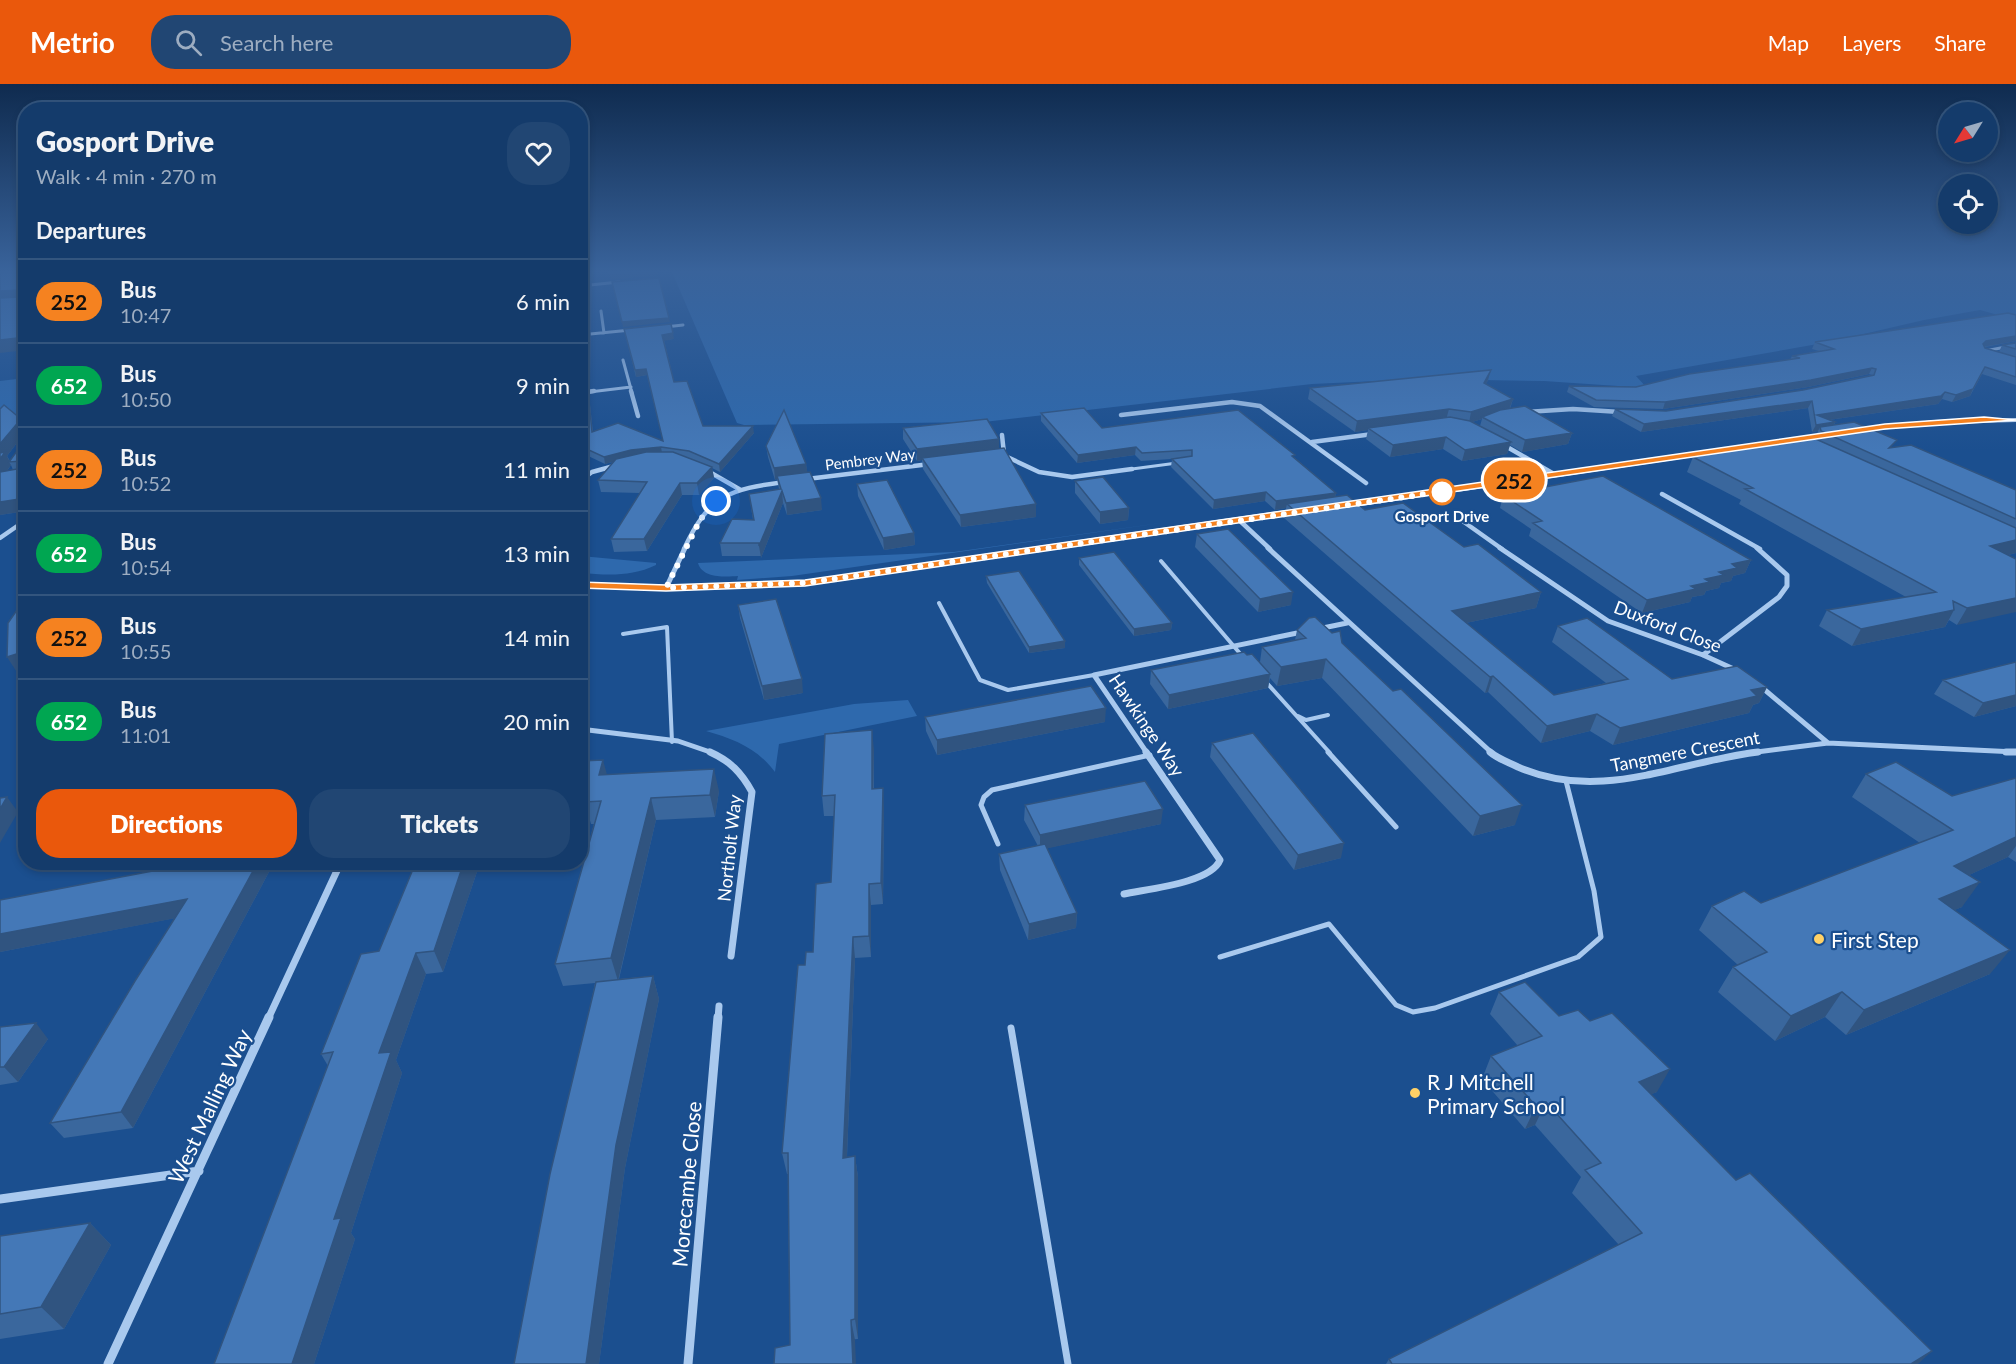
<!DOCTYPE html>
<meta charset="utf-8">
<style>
:root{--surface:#143b6b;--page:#214673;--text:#f1f3f6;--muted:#9dadc1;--line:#33557e;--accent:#ea580c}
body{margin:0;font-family:Lato,sans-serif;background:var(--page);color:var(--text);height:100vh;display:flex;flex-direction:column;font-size:22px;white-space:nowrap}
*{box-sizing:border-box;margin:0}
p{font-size:20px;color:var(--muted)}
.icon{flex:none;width:33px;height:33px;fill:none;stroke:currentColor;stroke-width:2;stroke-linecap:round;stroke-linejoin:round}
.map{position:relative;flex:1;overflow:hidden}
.drawer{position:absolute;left:18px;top:18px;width:570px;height:768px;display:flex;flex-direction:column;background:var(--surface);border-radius:24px;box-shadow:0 3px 9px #0003,0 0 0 2px var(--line)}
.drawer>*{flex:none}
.badge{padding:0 12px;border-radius:20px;font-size:21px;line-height:39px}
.needle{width:39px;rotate:233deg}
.buttons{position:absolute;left:1938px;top:18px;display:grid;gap:12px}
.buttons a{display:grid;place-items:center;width:60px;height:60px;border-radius:50%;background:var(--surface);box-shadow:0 3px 9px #0003,0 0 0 2px var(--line);font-size:30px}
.you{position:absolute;width:30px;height:30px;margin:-15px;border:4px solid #fff;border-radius:50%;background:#1a73e8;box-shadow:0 0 0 9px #1a73e833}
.map>.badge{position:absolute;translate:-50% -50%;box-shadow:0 0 0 3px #fff}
h2{padding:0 18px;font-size:22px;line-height:54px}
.round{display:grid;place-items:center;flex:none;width:63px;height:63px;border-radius:24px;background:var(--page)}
.head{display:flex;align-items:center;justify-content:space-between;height:102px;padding:0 18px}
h1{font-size:28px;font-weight:800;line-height:45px}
.action{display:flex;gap:12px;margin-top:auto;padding:12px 18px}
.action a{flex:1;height:69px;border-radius:24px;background:var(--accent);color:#fff;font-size:24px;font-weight:800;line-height:69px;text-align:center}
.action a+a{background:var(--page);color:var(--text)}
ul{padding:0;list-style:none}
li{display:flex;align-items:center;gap:18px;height:84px;padding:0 18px;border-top:2px solid var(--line)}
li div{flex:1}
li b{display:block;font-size:22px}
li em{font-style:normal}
li .badge{min-width:66px;font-weight:700;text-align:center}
header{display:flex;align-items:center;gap:36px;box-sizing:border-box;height:84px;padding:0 30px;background:var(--accent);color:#fff}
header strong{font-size:28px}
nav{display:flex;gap:33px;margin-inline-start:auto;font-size:21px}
.search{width:420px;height:54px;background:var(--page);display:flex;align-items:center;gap:15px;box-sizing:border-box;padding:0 21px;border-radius:24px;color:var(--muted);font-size:22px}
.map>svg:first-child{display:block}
.green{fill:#2e69ad}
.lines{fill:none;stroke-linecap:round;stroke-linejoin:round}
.lane-far3{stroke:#a9c9ee;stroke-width:3}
.lane-far2{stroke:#a9c9ee;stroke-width:4}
.lane-far1{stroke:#a9c9ee;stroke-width:5}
.lane{stroke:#a9c9ee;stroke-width:7}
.street-far4{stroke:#a9c9ee;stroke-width:3}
.street-far3{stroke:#a9c9ee;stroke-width:4.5}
.street-far2{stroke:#a9c9ee;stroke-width:5}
.street-far1{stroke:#a9c9ee;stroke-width:7}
.street{stroke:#a9c9ee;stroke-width:9}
.secondary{fill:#d6e6fa;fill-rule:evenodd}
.wall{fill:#3a679d;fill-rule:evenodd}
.shaded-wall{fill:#305480}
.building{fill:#4478b7;stroke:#305480;stroke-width:1.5}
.line{fill:#f58220;stroke:#fff;stroke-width:1.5}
.walk{stroke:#fff;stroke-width:6;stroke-dasharray:0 10.8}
.stop-dot{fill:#fff;stroke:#f58220;stroke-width:3}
.poi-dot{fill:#ffd166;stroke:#1b4f8f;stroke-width:2}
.labels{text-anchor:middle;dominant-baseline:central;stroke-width:4.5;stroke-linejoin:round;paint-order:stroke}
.far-street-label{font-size:15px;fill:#fff;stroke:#1b4f8f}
.far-stop-label{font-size:15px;font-weight:bold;fill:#fff;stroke:#1b4f8f}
.street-label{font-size:18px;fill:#fff;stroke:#1b4f8f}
.near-poi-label{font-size:21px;fill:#fff;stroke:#1b4f8f;text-anchor:start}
.near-street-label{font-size:21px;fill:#fff;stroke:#1b4f8f}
</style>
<header>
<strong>Metrio</strong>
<div class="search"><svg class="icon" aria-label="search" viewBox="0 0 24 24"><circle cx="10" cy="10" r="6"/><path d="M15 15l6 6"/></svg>Search here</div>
<nav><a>Map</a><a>Layers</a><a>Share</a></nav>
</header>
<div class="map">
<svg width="2016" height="1280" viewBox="0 0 2016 1280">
<rect width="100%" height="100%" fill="#1b4f8f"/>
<path class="green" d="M672,188H2016V236L1980,226L1924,236L1829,258L1636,292L1647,304L1544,297L1420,295L1312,300L984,338L744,341L737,339Z
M25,294V359L0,363V297Z
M1175,437L792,492L737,496L738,492C724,493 702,494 698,479L954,468Z
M581,472L656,479V481C631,493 607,491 581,489Z
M908,616L917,632L779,660L775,688C757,664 734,655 706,647L854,620Z"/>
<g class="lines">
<path class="lane-far3" d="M1132,385L1177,379"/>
<path class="lane-far2" d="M1161,477L1243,573
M939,519L980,596L1008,606L1094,591
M623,550L667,543L672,658
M1265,597L1330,669
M1298,632L1306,636L1328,631"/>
<path class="lane-far1" d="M1328,668L1396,743
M998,760L981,721L984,713L992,706L1150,671
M1220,873L1329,840L1396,921L1413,928L1435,924L1578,873L1601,853L1594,807L1566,697"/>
<path class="lane" d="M1011,944L1068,1280"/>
<path class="street-far4" d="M580,202L619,198
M601,227L604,249
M665,243L683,241
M580,251L631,246
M1985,267L2016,261
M623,276L632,309
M581,309L631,303"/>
<path class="street-far3" d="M631,307L638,332
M580,309L594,307
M1526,328L1573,325L1620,328
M1121,331L1232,318L1260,322L1366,399
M1002,351L1004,370
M1312,358L1373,350
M1502,360L1554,390
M1003,371L1039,388L1072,393L1132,385
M706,386L739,405
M807,395L930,380
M580,397L592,388L614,382
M1662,410L1760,465
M1239,436L1270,465
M1464,438L1502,465
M0,454L26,436
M684,465C709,411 729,405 785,398"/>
<path class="street-far2" d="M1268,464L1492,669
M1500,464L1608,537L1703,571L1736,586
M666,504L685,464
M1318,545L1347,539
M1703,571L1779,513L1787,502V491L1757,464
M1759,601L1828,659
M580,645L678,657L713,669
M1147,669L1094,591L1302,548
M1749,669L1828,659L2016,668"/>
<path class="street-far1" d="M710,668C730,677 741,688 752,708L731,872
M1490,668C1498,675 1508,678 1518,683C1600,719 1676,678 1758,668
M2006,668H2016
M56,782L80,778
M1124,810C1147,805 1211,799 1220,776L1146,668
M268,935L341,778
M718,935L719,922"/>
<path class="street" d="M0,1115L199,1087
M108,1280L269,933
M688,1280L718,933"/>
<path class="secondary" d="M2016,334V338L1934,340L1854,349L1850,347L1854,345L1934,336Z
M1772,357H1775V361L1341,425L1337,422L1341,419Z
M1300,424L1304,427L1303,429L805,502L666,507L580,504V498L666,501L805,496Z"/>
</g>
<path class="wall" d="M2016,231V257L1985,263V264L1999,268L2002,261L2016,259V301L1982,290L1970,312L1952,318L1942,315L1938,320L1829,336L1835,338L1834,341L1893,364L2016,406V469L2008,471L1957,541L1949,536L1945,543L1852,562L1819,542L1827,526L1906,513L1739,420L1741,416L1687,388L1693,373L1815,354L1818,347L1812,348L1808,324L1641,348L1612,332L1615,325L1666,327L1803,306L1872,291L1869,290L1808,303L1663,325L1594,323L1567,308L1569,302L1636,303L1790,276L1792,272L1819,267L1812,265L1815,258Z
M624,245L674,255L664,256L674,298L703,342L754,349L720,388L712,384L714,394L699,411H682L647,467L614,468L611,455L640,409L601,408L598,396L613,378L605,380L582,369H580V307L588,306L589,312L593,348L663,357L647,291L636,293Z
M1491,286L1488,296L1486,300L1513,315L1510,325L1572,349L1568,360L1522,368L1510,361L1507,370L1462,377L1443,365L1390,373L1366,355L1368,346L1355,348L1308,315L1310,304ZM1482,335L1480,342L1472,338Z
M0,325L26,344V347L7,372L10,377L26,366V427L0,431ZM11,381L13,386L7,387Z
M1041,329L1102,344L1295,374L1336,409L1335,413L1365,426L1464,463L1541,508L1536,524L1466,539L1554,611L1606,599L1552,558L1558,542L1672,595L1767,603L1759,619L1753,621L1749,629L1613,661L1590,647L1541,659L1488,608L1485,609L1284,434L1286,424L1275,426L1265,417L1213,425L1171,383L1172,375L1141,377L1135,371L1077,379L1041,337Z
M903,344L999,364L1036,420V433L961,443L923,385L922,376L917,377L903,355Z
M766,362L806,380L807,388L822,426L787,431L783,419L761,474V472H722L720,459L753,436L749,410L779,405L777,395L775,396L768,373Z
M1075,397L1129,424L1128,436L1100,440L1075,409Z
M857,400L914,449L915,461L884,466L858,412Z
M1503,411L1751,476L1745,489L1733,492L1731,497L1721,499L1719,504L1706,507L1704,511L1692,513L1690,518L1642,529L1529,452L1531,445L1500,424Z
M1197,450L1291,521L1258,528L1195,463Z
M1079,474L1172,539L1171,546L1134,552L1079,481Z
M986,492L1065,557V564L1029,569L987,499Z
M738,521L803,609L764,616L740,534Z
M1297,546L1342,559L1515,741L1473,752L1322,594L1277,602L1270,594L1268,604L1168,625L1150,600L1151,586L1247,571L1260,578L1262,563L1295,556Z
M2016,578V622L1974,633L1934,610L1943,596Z
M925,633L1105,638L937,671L926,647Z
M1212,659L1341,774L1294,786L1210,673Z
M874,666V705L884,724L883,820L871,821V873L855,874L847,1073L855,1072L858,1093V1255L790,1261L788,1090H787L782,1069L805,881L813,868L831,798L834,732H824L822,712Z
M580,677L607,691L719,707L715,733L656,736L619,895L653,892L659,915L625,1084L599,1280H514L595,899L563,902L555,880L594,740H591L589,733H580Z
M1866,690L1952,712L2016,694V778L2008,773L1969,791L1962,823L1954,826L1990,890L1846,951L1825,933L1775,957L1718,908L1733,883L1738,881L1699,846L1712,822L1761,819L1920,759L1852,713Z
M1025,721L1161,740L1047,764L1077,829L1076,844L1028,856L1000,786L999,770L1038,762L1024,736Z
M480,779L443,888L426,890L396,976L402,989L351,1149L355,1155L314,1280L328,982L321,970L379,867Z
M270,786L133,1044L64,1054L50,1039L175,834L0,868V816Z
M1499,908L1559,932L1657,1008L1651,1010L1918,1280H1386L1389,1275L1619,1161L1572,1109L1581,1093L1535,1041L1525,1045L1482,995L1491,972L1518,962L1490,930Z
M0,943L48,955L18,998L0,1001Z
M90,1139L111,1161L64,1245L0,1255V1152Z"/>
<path class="shaded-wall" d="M591,188H593L592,197L580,198V193Z
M644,188H658V191L611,196L610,191Z
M591,199L592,205L591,246L580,247V241Z
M20,206L26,217L0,219V207Z
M669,234L670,238L623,243L622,238Z
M590,248L591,254L590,303L580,305V298Z
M673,249L674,255L663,257L662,251Z
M2016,252V257L1982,263L1983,260L1986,257Z
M26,253V266L0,269V256Z
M1872,284L1869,290L1808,303L1663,325L1665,318Z
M646,285L647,291L636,293L635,286Z
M1491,286L1488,296L1481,310L1484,299Z
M1973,305L1970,312L1952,318L1956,311Z
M1945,308L1942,315L1938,320L1815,338L1817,331Z
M1513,315L1509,326L1482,333V335L1469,339L1471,328Z
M1812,317L1808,324L1641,348L1644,340Z
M1449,325L1446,336L1368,344V346L1355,348L1357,337Z
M21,335L26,344V347L7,372L10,378H9L11,381L2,394L0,392V360Z
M1835,338L1832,345L1820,343L1818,347L1812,348L1816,341Z
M753,342L754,349L720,388L719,380Z
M1572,349L1568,360L1522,368L1525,356Z
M1446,353L1443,365L1390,373L1393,361Z
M999,355V366L922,374V376L917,377V365Z
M1511,358L1507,370L1462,377L1465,366Z
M661,363L662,369L632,373L605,380L604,373L631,366Z
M1136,363L1135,371L1077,379L1078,371Z
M806,380L808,391L777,392V395L775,396L774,384Z
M712,383L714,394L699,411L697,399Z
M680,399L682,411L647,467L644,455Z
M782,407L783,419L761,474L759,462Z
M1266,408L1265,417L1213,425L1214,416Z
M1336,409L1334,417L1287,420L1286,424L1275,426L1276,417Z
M26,414V427L0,431V418Z
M821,414L822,426L787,431L786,419Z
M1036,420V433L961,443L960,431Z
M1129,424L1128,436L1100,440V428Z
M914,449L915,461L884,466L883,454Z
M2016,456V469L1980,478L1990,462Z
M1751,476L1745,489L1733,492L1731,497L1721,499L1719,504L1706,507L1704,511L1692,513L1690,518L1642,529L1647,516L1691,502L1705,495L1732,480Z
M1293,508L1291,521L1258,528L1260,515Z
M1541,508L1536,524L1447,543L1452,527Z
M2016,514V528L1957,541L1967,524Z
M1954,526L1945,543L1852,562L1861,545Z
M1172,539L1171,546L1134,552V545Z
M1065,557V564L1029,569V563Z
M26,567V599H24L7,573Z
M1326,575L1322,594L1277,602L1281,583Z
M1270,590L1268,604L1168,625L1169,611Z
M1493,592L1488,608L1485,609L1490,593Z
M802,595L803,609L764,616L762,602Z
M1767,603L1759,619L1753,621L1749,629L1613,661L1620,644L1751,606Z
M2016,611V622L1974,633L1983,619Z
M1106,624L1105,638L937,671V656Z
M1597,630L1590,647L1541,659L1547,642Z
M872,646L874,666L873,725L872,705Z
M603,676L609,698L599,691Z
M714,685L719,707L715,733L710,711Z
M883,704L884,724L883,820L881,799Z
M7,713L18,728L0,759V725Z
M651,714L656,736L618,897L611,874Z
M1522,721L1515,741L1473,752L1480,732Z
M1163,725L1161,740L1040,766V751Z
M2016,753V762L2008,773L1937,806L1954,782Z
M1344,759L1341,774L1294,786L1298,771Z
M258,778H266L270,786L133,1044L121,1028Z
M464,778L480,779L443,888L434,867Z
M1980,798L1962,823L1922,840L1939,815Z
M869,800L871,821V873L869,852Z
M187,815L197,830L0,868V850Z
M1077,829L1076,844L1028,856L1029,840Z
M853,853L855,874L846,1095L843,1074Z
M2010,866L1990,890L1846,951L1864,926Z
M416,869L426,890L396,976L402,989L351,1149L355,1155L314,1280H292L334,1135L379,969Z
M653,892L659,915L625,1084L599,1280H586L616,1061Z
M1842,908L1825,933L1775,957L1791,932Z
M36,939L48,955L18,998L4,983Z
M1670,985L1657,1008L1626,1021L1639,998Z
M1546,1018L1535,1041L1525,1045L1536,1022Z
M855,1072L858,1093V1255L855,1235Z
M90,1139L111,1161L64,1245L41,1223Z
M851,1236L855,1256L856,1280H853Z
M1932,1267L1918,1280H1911Z"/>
<path class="building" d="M0,188H26V253L0,256V214L20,213L24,209L20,206L0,207Z
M580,188H591V192L580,193Z
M609,188H644L610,191Z
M659,194L669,234L622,238L612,198Z
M591,199L590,240L580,241V200Z
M2008,229L2016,231V252L1986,257L1983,260L1985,264L2016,273V293L1985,283L1973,305L1956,311L1945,308L1941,312L1817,331L1835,338L1816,341L1812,317L1644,340L1615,325L1666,327L1803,306L1874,291L1876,285L1872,284L1811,296L1665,318L1596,316L1569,302L1636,303L1689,290L1800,274L1792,272L1834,265L1815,258Z
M671,240L673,249L662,251L674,298L687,297L703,342H753L719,380L689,367L661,363L631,366L604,373L580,362V307L588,306L592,348L618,339L663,357L646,285L635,286L624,245Z
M580,248H590L588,297L580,298Z
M2016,259V265L2002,261Z
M1491,286L1484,299L1513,315L1471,328L1449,325L1357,337L1310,304Z
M4,321L21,335L0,360V325Z
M1525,322L1572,349L1525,356L1482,333L1500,326Z
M1084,324L1102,344L1238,326L1295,371L1292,372L1336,409L1276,417L1266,408L1214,416L1172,375L1192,372V366L1142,369L1136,363L1078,371L1041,329Z
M784,326L806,380L774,384L766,362Z
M1450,333L1470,337L1511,358L1465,366L1446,353L1393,361L1368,344Z
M987,335L999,355L917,365L903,344Z
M1854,338L1897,356L1889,364L1911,361L2016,406V435L1821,347L1820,343Z
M1809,352L2016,444V456L1990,462L2016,475V514L1967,524L1953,517L1954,526L1861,545L1827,526L1936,508L1745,405L1753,404L1693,373Z
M1004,364L1036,420L960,431L922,374Z
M26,366V414L0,418V388L23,384L22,377L9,378L17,367Z
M5,368L0,375V369Z
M646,368H673L712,383L697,399H680L644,455H611L647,398L598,396L616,375Z
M810,388L821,414L786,419L782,407L759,462V459H720L732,435L754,436L749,410L781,405L777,392Z
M1603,392L1751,476L1732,480L1737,484L1719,488L1724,491L1705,495L1710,498L1691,502L1696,505L1647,516L1533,439L1542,437L1503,411Z
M1103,393L1129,424L1100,428L1075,397Z
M887,396L914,449L883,454L857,400Z
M1347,411L1365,426L1403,419L1464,463L1478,460L1541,508L1452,527L1554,611L1628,595L1558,542L1587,534L1672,595L1737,582L1767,603L1751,606L1757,612L1620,644L1597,630L1547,642L1493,592L1490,593L1287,420Z
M1228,445L1293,508L1260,515L1197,450Z
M1114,468L1172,539L1134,545L1079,474Z
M1019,487L1065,557L1029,563L986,492Z
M26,513V567L7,573L8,539Z
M776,515L802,595L762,602L738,521Z
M1315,533L1332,549L1340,547L1342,559L1393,607L1401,605L1522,721L1480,732L1326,575L1281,583L1262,563L1306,554L1297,546L1309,534Z
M1244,568L1247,571L1252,570L1270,590L1169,611L1151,586Z
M2016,578V611L1983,619L1943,596Z
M1091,602L1106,624L937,656L925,633Z
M872,646V705L883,704L881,799L869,800V852L853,853L843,1074L855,1072V1235L851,1236L853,1280H774L775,1264L790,1261L788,1069H782L798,881H805L806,868H813L816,800L831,798L835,711L822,712L825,650Z
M1253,649L1344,759L1298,771L1212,659Z
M603,676L599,691L714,685L710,711L651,714L611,874L555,880L601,717L585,718L587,711H580V677Z
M1896,678L1952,712L2016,694V753L1954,782L1980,798L1939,815L2010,866L1864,926L1842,908L1791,932L1733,883L1767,868L1712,822L1744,807L1761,819L1953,746L1866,690Z
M1145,697L1163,725L1040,751L1025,721Z
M7,713L0,725V714Z
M1045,760L1077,829L1029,840L999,770Z
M200,778H258L121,1028L50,1039L135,897L187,815L0,850V816Z
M416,778H464L434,867L416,869L379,969L391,968L334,1135L341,1134L292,1280H214L333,968L321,970L361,870L379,867Z
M653,892L616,1061L586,1280H514L550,1090L596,898Z
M1525,898L1559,932L1578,926L1590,937L1612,929L1670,985L1639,998L1736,1096L1750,1089L1932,1267L1911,1280H1392L1389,1275L1642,1149L1585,1086L1601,1079L1546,1018L1536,1022L1491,972L1542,952L1499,908Z
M36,939L4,983H0V943Z
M90,1139L41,1223L0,1230V1152Z"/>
<linearGradient id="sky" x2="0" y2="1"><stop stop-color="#0f2b4f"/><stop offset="0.51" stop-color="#39639b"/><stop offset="1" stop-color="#39639b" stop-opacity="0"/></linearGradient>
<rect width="2016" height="367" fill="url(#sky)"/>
<path class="line" d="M1984,333L2016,336L1885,345L805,502L666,507L580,504L576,501L580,498L666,501L805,496L1885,340Z"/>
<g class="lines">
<path class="walk" d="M716,417L700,436L666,504L805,499L1446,407L1442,408"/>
</g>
<circle class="stop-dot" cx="1442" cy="408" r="12"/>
<g class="poi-dot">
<circle cx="1819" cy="855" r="6"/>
<circle cx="1415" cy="1009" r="6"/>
</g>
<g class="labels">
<g class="far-street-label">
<text transform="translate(870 375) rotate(-7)">Pembrey Way</text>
</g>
<g class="far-stop-label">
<text x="1442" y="432">Gosport Drive</text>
</g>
<g class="street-label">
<text transform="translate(1668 542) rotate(21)">Duxford Close</text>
<text transform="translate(1147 641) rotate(56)">Hawkinge Way</text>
<text transform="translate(1685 667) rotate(-11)">Tangmere Crescent</text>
<text transform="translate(729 764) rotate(-84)">Northolt Way</text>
</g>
<g class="near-poi-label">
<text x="1831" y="855">First Step</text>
<text x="1427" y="997">R J Mitchell<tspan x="1427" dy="24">Primary School</tspan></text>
</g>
<g class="near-street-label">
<text transform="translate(209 1022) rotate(-65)">West Malling Way</text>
<text transform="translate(686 1100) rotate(-85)">Morecambe Close</text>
</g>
</g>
</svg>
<div class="buttons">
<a><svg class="needle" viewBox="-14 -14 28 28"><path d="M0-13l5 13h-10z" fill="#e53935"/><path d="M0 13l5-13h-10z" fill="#9dadc1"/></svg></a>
<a><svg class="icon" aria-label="locate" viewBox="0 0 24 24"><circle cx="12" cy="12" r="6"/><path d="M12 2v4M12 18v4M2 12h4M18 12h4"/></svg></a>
</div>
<div class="you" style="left:716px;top:417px"></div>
<b class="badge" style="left:1514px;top:396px;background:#f58220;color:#111">252</b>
<section class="drawer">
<div class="head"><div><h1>Gosport Drive</h1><p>Walk · 4 min · 270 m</p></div><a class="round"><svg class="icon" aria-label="heart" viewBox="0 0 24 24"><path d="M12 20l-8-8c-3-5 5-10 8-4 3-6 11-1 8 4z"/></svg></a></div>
<h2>Departures</h2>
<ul>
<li><span class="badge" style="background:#f58220;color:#111">252</span><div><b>Bus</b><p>10:47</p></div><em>6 min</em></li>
<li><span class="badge" style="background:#00a651;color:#fff">652</span><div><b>Bus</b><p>10:50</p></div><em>9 min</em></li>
<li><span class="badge" style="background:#f58220;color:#111">252</span><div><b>Bus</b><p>10:52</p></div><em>11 min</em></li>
<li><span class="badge" style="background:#00a651;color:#fff">652</span><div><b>Bus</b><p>10:54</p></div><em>13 min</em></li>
<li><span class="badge" style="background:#f58220;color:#111">252</span><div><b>Bus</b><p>10:55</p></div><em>14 min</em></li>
<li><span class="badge" style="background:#00a651;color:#fff">652</span><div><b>Bus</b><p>11:01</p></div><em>20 min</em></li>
</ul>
<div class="action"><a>Directions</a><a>Tickets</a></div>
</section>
</div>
